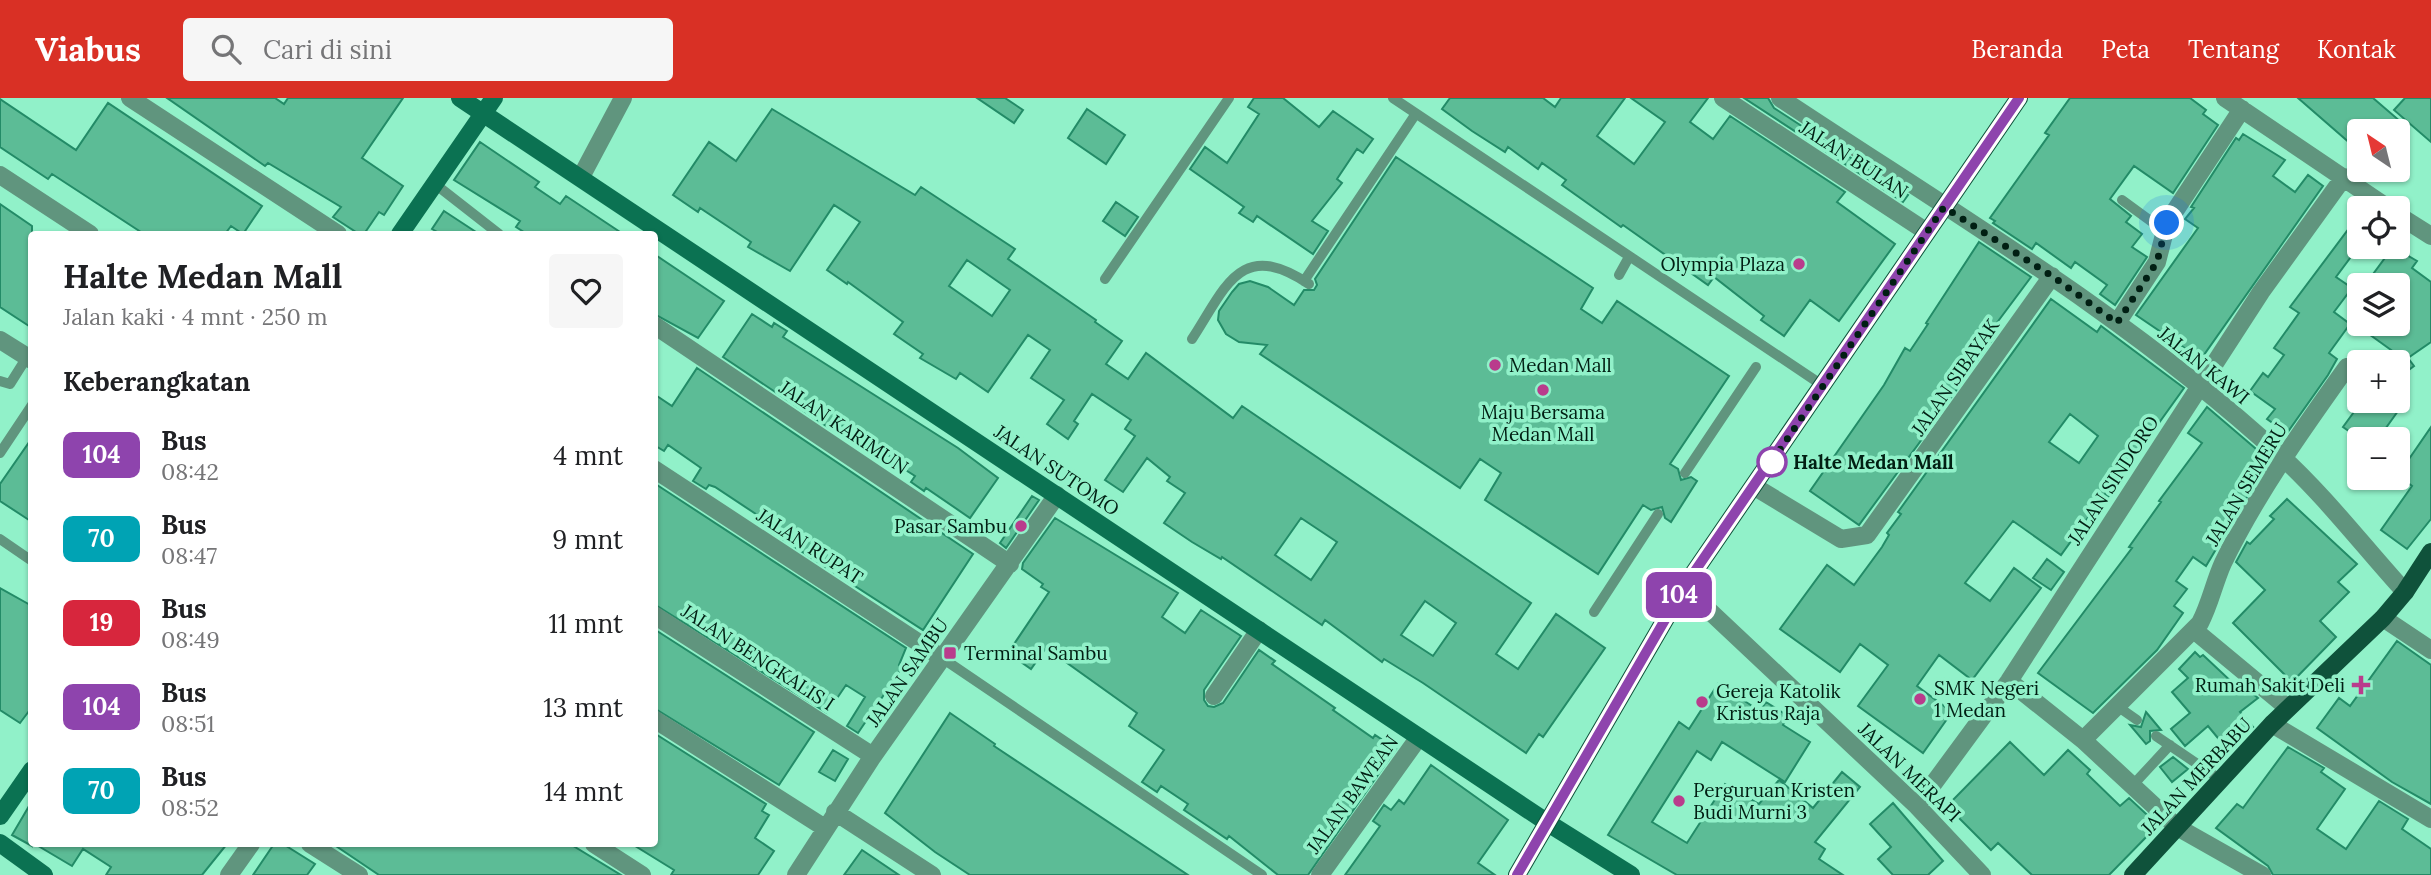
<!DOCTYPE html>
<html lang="id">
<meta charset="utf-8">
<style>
:root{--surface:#fff;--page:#f6f6f6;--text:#202124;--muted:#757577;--accent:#d93025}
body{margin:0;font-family:Lora,serif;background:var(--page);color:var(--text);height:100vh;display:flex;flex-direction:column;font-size:26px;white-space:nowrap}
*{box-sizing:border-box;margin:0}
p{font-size:23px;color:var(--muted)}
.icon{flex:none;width:38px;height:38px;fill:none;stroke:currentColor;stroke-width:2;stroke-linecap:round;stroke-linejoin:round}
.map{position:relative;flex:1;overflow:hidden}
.details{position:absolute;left:28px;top:133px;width:630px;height:616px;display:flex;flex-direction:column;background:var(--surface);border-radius:7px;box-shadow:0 2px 5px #0004}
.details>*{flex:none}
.badge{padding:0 14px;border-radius:10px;font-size:24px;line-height:46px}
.needle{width:46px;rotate:325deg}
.buttons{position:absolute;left:2347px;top:21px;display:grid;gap:14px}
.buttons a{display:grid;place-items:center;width:63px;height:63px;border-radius:7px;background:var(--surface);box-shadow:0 2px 5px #0004;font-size:35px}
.you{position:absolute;width:35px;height:35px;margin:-18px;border:5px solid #fff;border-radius:50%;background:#1a73e8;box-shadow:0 0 0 10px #1a73e833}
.map>.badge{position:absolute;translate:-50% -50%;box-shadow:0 0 0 4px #fff}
h2{padding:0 35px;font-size:26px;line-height:63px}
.round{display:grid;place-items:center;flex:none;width:74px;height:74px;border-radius:7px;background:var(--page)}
.overview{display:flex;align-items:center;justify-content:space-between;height:119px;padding:0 35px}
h1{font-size:33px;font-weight:700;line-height:52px}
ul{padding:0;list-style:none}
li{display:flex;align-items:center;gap:21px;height:84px;padding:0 35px}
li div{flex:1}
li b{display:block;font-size:26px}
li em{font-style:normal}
li .badge{min-width:77px;font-weight:700;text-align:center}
header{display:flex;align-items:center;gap:42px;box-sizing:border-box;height:98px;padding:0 35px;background:var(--accent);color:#fff}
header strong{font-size:33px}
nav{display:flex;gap:38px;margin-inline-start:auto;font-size:24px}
.search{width:490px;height:63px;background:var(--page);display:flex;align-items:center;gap:18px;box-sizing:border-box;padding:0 24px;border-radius:7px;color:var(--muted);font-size:26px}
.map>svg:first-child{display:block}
.building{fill:#5cbc96;stroke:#238b67;stroke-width:2;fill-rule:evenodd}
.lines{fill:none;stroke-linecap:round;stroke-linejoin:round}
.lane{stroke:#60957e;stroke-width:10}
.street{stroke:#60957e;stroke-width:18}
.secondary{stroke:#0b7252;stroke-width:18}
.primary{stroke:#0f523b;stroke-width:18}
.line-casing{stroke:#fff;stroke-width:16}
.line{stroke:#8e44ad;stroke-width:10}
.walk{stroke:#011f13;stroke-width:7;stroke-dasharray:0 12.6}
.poi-dot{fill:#b93c8c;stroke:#91f1c9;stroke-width:2.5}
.stop-dot{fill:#fff;stroke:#8e44ad;stroke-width:3.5}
.labels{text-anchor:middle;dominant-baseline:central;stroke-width:7;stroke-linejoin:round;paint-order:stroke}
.street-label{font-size:19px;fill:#011f13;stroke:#91f1c9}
.poi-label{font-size:19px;fill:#011f13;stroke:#91f1c9;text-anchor:start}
.stop-label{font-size:19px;font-weight:bold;fill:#011f13;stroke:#91f1c9;text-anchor:start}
</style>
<header>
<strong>Viabus</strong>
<div class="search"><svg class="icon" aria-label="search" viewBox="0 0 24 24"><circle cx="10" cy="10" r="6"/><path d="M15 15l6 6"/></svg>Cari di sini</div>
<nav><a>Beranda</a><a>Peta</a><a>Tentang</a><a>Kontak</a></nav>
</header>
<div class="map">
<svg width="2431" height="777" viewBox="0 0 2431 777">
<rect width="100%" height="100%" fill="#91f1c9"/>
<path class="building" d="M167,0H275L284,6L288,0H403L362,60L403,88L384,117L379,114L364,136H359L333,119L341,109L268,65L265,68Z
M977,0H1005L1023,12L1014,25Z
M1254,0H1283L1319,29L1333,13L1373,41L1363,55L1357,51L1337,81L1342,85L1312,123L1328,133L1313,156L1257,118L1253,124L1239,115L1244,109L1190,71L1205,49L1227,65L1259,16L1248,9Z
M1450,0H1543L1555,9L1561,0H1625L1597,38L1634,66L1665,24L1631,0H1708L1690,24L1713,41L1730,18L1845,94L1837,104L1895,146L1839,223L1810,202L1784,238L1761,222L1764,218L1714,179L1708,187L1623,127L1621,129L1562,87L1566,82L1542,65L1538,71L1508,49L1505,54L1472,33L1442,11Z
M1744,0H1768L1774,10L1908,97L1903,104Z
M2070,0H2190L2206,12L2203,16L2218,27L2173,95L2134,68L2110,101L2131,118L2126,124L2142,136L2132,149L2147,159L2115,207L2100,196L2107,187L2075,164L2071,170L2036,145L2032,151L1993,125L1995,123L1990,120L2049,37L2045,35Z
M2298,0H2373L2401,24L2393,33H2359V53Z
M2405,0H2431V44L2394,12Z
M0,1L76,52L108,5L262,108L243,136L231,128L225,136H144L52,76L48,81L0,49Z
M772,11L915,97L921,89L1015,151L1008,161L1096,222L1095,224L1122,243L1106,266L1128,281L1146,255L1233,320L1242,308L1531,505L1496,556L1518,571L1556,516L1605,550L1543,639L1539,636L1526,655L1423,585L1384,561L1382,564L1325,522L1322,527L1222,459L1221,461L1192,444L1164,425L1185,395L1167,383L1170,379L1147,360L1123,394L1105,382L1135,338L1125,331L1131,322L1092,296L1074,323L1078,326L1068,341L1047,326L1064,302L1031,280L1050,252L1028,237L988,294L960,275L956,281L920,260L923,256L894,236L903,224L848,184L847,186L827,172L860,124L834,107L790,173L748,149L751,144L700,110L698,114L673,97L709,44L736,63ZM967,162L1010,192L992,218L949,188ZM1301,420L1337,444L1311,482L1275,457ZM1425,503L1456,525L1433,558L1401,537Z
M1087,11L1125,37L1106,66L1068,40Z
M2243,36L2285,62L2273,78L2295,94L2308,77L2323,88L2201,261L2136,217L2198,130L2185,121L2194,110L2191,109L2236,40L2239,42Z
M480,44L539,84L535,89L560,106L566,98L623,136H527L516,129L520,123L454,82Z
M1396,59L1593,190L1581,211L1602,225L1617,203L1729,278L1670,366L1678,371L1681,382L1691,379L1697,383L1671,424L1665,420L1662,409L1651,412L1643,407L1598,476L1485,402L1501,375L1480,361L1460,390L1260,256L1267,247L1239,244L1226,236L1218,222L1219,213L1232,194L1239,186L1250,183L1268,189L1294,207L1304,192H1314L1317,187L1315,181Z
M1116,104L1138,119L1125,138L1103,123Z
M0,106L32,128V230L0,209Z
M444,113L479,136H441L432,131Z
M2350,129L2359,136V148L2336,179L2352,190L2334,214L2350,226L2329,255L2337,261L2328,277L2287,335L2267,321L2275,311L2250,293L2263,275L2268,279L2284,257L2274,250L2299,215L2290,209Z
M1979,144L2031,179L1990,234L1995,238L1950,301L1947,299L1929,324L1925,337L1859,427L1810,393L1884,287L1905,250L1910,253L1928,226L1926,225Z
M2393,149L2417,163L2412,170L2431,184V244L2408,260L2414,268L2398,280V257L2355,226H2398V187H2365Z
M654,156L724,203L698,240L654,216Z
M2051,201L2097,234L2101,228L2184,290L2121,378L2123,379L2108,399L2105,396L2061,457L2013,423L1965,485L1990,503L2014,470L2041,490L1972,582L1939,557L1917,588L1952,614L1923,655L1858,608L1888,567L1860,546L1840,574L1780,531L1827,467L1854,487L1882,449L1889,437L1887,435L1901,416L1898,414ZM2070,316L2098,338L2079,365L2049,344Z
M752,216L772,229L774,225L787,233L783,239L958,350L998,380L970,420L926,390L924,393L911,384L915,378L890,362L892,360L837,325L832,332L723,259Z
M697,270L973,456L923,532L773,435L776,430L768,424L715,389L709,387L706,391L693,383L701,370L668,347L664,353L654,347V296L672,308Z
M2362,303H2384L2398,313L2378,341H2360L2343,329Z
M2207,309L2269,362L2206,468L2193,459L2176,483L2187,491L2174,508L2183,515L2157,552L2093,615L2038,575L2132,450L2129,449L2161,404L2159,403L2202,345L2188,335Z
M2431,329V421L2407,451L2381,432L2412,388L2398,377Z
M32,340V424L0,403V386Z
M654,385L906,550L899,567L902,570L858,635L847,628L865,599L846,587L827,615L654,506Z
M1032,398L1039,402L1006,450L1000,445Z
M2287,401L2357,466L2338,484L2349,494L2320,523L2336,539L2292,584L2233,525L2265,492L2236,464L2247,444L2250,446L2274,421L2270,418Z
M1055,420L1178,495L1162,519L1185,535L1201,512L1241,538L1204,592V602L1208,608L1214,609L1223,605L1259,552L1275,563L1272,566L1335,610L1333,612L1373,640L1375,637L1396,651L1308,777H1278L1229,738L1227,741L1184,712L1188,706L1161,688L1157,694L1142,684L1164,652L1129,628L1137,615L1046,550L1031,571L1008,555L1049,494L1041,489L1043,486L1022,471L1023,465Z
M2047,461L2064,474L2051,492L2033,480Z
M0,490L32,508V609L20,625L0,612Z
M654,531L814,634L779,687L654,610Z
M2397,543L2431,567V706L2392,684L2317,630L2339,600L2350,608Z
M2195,554L2200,559L2203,557L2237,589L2241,586L2258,600L2240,614L2253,629L2227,651L2208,628L2185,648L2171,631L2190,615L2172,594L2188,580L2179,571Z
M1718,586L1760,613L1766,604L1788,618L1783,627L1810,644L1785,684L1722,644L1711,662L1697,653L1652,724L1687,745L1725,686L1759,706L1779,682L1813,710L1842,674L1860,689L1815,744L1825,751L1819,761L1843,777H1677L1608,737L1679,624L1689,631Z
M2146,614L2161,632L2150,633V643L2146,646L2130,627L2141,629Z
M950,615L995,646L994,648L1188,777H970L935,754L885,715Z
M654,635L766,706L762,713L769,717L755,740L774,753L758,777H671L674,772L632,746H654Z
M2010,644L2044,677L2068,652L2090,672L2087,676L2120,708L2129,700L2158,727L2109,777H2032L1998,745L1991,752L1947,708Z
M2288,649L2324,670L2321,674L2345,691L2317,731L2346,751L2379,703L2408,721L2402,731L2431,751V777H2273L2268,768L2216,730L2237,706L2243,710Z
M833,652L848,661L835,683L819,674Z
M2173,659L2188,671L2172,684L2160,669Z
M1431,667L1508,722L1478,765L1495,777H1345L1380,728L1373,723L1384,707L1391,712L1399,702L1404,706Z
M32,703V748L12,737Z
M1893,705L1943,763L1928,777H1893L1878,761L1891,749L1870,726Z
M35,746H227L202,777H106L111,769L83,751L72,768Z
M274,746H283L315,766L307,777H253Z
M333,746H570L621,777H379Z
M862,752L899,777H844Z"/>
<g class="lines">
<path class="lane" d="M1393,0L1822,287
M435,86L499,136
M2122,102L2163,132
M1619,177L1629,159
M1105,181L1229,0
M1304,183L1415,17
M1192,241C1226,189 1240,140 1309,186
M0,283L10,286L27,259
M0,355L32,307
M1685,375L1756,269
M0,441L32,463
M1594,514L1658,416
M942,560L1262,777
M2117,608L2137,622
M2156,638L2221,682
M2132,688L2170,647"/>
<path class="street" d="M130,0L338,136
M1723,0L1927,134
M1780,0C1950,113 2129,218 2280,357C2325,398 2364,449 2405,494
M2225,0L2388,110
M0,77L90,136
M581,79L623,0
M2398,117L2431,138
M2117,225L2157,164L2167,125L2242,11
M654,227L1010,466
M0,242L32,262
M654,371L942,560
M1755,389L1841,441L1867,437L2052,178
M1684,489L1917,708L1982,777
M654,517L873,658
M2383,520L2431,552
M2194,532L2288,610
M2009,583L2083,642L2177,729L2262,777
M1214,598L1259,532
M654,621L825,730
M2272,626L2431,721
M2083,642L2200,525C2210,506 2214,485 2223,465C2257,395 2302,332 2347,269
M1917,708L2009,583L2261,194L2344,79
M835,714L932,777
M310,746L359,777
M594,746L642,777
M229,777L251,746
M796,777L871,661L1057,397
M1320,777L1419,639"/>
<path class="secondary" d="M460,0L1548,725L1631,777
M400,136L494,0
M0,718L32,672
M0,745L44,777"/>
<path class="primary" d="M1517,777L1684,489L2019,0
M2133,777L2272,626L2383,520L2405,494L2431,454"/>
</g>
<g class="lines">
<g class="line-casing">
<path id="line" d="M1517,777L1684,489L2019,0"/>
</g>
<use href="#line" class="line"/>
<path class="walk" d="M1772,364L1769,368L1944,109L2052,178L2117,225L2157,164L2167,125"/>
</g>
<g class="poi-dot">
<circle cx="1799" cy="166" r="7"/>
<circle cx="1495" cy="267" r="7"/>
<circle cx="1543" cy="292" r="7"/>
<circle cx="1021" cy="428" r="7"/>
<rect x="943" y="548" width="14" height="14" rx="3.5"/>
<path d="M2357.5 576.5h7v7h7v7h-7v7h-7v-7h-7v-7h7z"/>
<circle cx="1920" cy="601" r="7"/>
<circle cx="1702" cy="604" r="7"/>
<circle cx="1679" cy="703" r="7"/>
</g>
<circle class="stop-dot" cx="1772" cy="364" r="14"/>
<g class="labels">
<g class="street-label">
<text transform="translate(1854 61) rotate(33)">JALAN BULAN</text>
<text transform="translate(2204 267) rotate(39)">JALAN KAWI</text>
<text transform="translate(1955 279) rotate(-55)">JALAN SIBAYAK</text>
<text transform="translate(844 329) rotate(34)">JALAN KARIMUN</text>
<text transform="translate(1057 372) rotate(34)">JALAN SUTOMO</text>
<text transform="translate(2113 382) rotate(-57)">JALAN SINDORO</text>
<text transform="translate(2246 386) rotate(-59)">JALAN SEMERU</text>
<text transform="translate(810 448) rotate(33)">JALAN RUPAT</text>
<text transform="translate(758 559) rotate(33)">JALAN BENGKALIS I</text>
<text transform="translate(907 574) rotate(-55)">JALAN SAMBU</text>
<text transform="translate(1910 674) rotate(44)">JALAN MERAPI</text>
<text transform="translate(2196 678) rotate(-47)">JALAN MERBABU</text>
<text transform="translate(1352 696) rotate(-54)">JALAN BAWEAN</text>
</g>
<g class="poi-label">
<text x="1785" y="166" text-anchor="end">Olympia Plaza</text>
<text x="1509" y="267">Medan Mall</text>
<text x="1543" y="314" text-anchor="middle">Maju Bersama<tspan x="1543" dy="22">Medan Mall</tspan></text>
<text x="1007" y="428" text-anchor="end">Pasar Sambu</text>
<text x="964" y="555">Terminal Sambu</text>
<text x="2345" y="587" text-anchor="end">Rumah Sakit Deli</text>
<text x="1934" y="590">SMK Negeri<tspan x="1934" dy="22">1 Medan</tspan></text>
<text x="1716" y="593">Gereja Katolik<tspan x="1716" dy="22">Kristus Raja</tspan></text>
<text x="1693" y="692">Perguruan Kristen<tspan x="1693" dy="22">Budi Murni 3</tspan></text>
</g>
<g class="stop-label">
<text x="1793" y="364">Halte Medan Mall</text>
</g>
</g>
</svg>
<div class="buttons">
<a><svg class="needle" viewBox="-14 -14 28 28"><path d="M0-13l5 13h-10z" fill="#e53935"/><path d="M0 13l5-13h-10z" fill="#757577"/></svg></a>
<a><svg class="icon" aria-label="locate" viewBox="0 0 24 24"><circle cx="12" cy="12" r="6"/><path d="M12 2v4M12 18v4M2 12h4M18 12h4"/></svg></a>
<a><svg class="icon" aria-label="layers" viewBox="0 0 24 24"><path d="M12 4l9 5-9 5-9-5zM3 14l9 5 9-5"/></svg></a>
<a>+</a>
<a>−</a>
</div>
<div class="you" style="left:2167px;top:125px"></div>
<b class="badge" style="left:1679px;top:497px;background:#8e44ad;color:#fff">104</b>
<section class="details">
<div class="overview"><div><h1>Halte Medan Mall</h1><p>Jalan kaki · 4 mnt · 250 m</p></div><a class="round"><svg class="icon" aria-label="heart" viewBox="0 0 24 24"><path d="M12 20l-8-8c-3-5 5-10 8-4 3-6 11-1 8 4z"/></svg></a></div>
<h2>Keberangkatan</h2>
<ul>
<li><span class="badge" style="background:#8e44ad;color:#fff">104</span><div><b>Bus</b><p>08:42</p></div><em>4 mnt</em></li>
<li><span class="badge" style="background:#00a3b4;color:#fff">70</span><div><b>Bus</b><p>08:47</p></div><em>9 mnt</em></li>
<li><span class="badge" style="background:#d7263d;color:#fff">19</span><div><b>Bus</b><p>08:49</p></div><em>11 mnt</em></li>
<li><span class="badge" style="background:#8e44ad;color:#fff">104</span><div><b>Bus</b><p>08:51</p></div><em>13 mnt</em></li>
<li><span class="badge" style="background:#00a3b4;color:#fff">70</span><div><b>Bus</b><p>08:52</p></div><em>14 mnt</em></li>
</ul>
</section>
</div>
